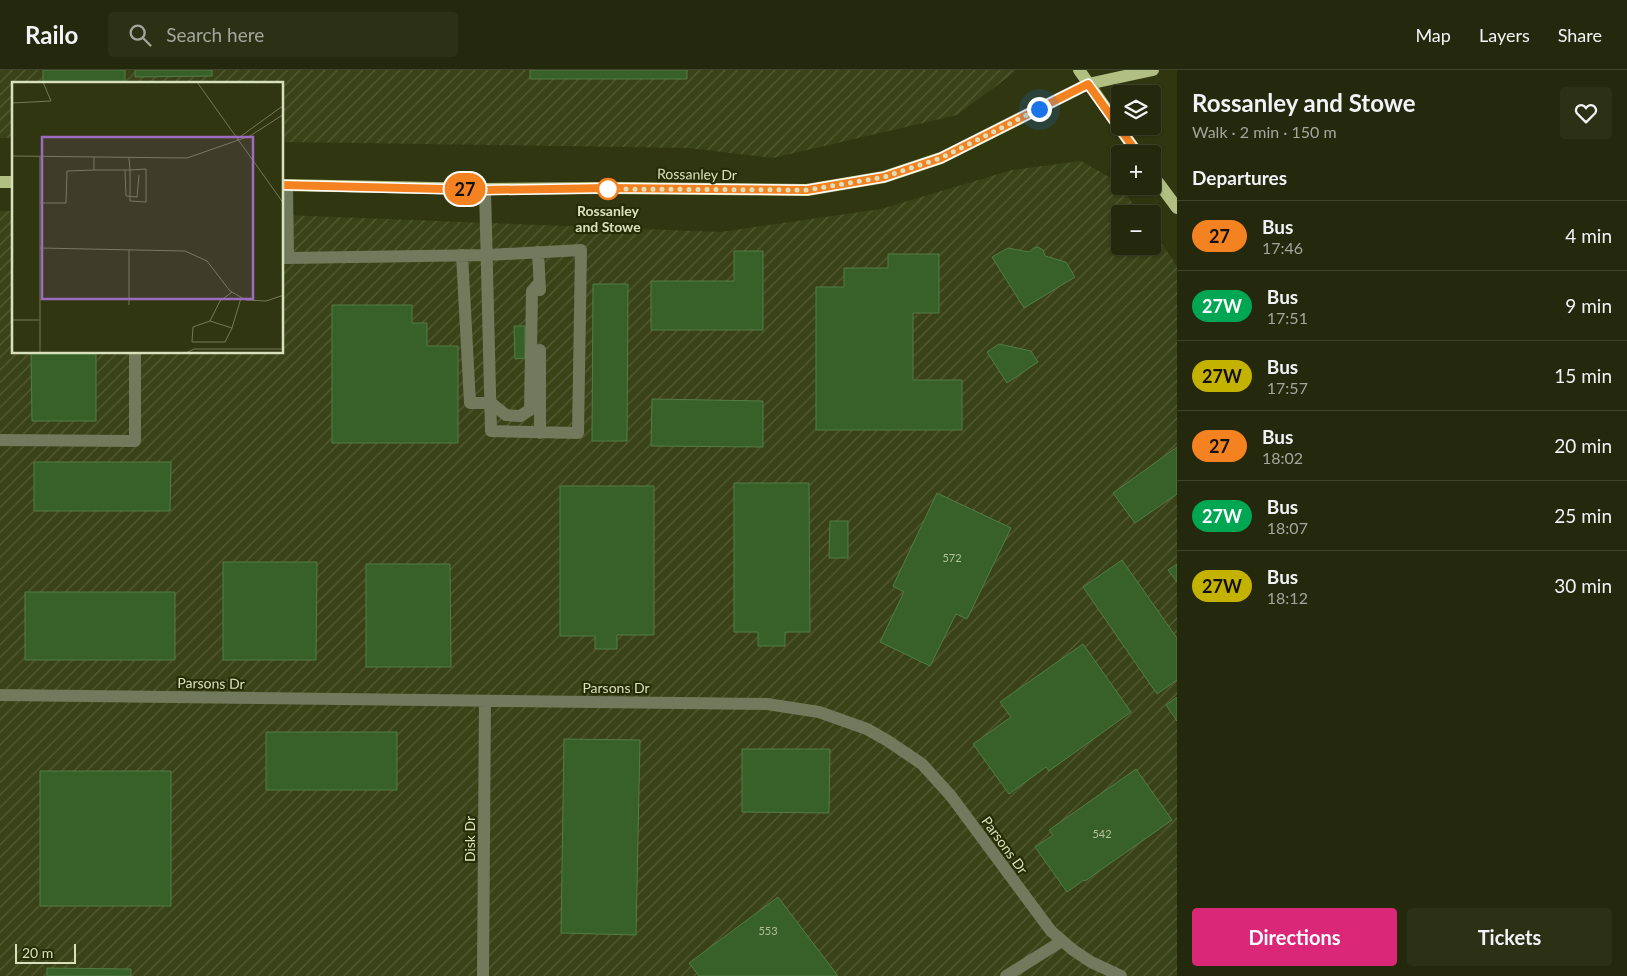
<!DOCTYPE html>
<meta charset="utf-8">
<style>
:root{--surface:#24280c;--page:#2c3015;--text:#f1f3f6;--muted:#a3a69d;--line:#41442d;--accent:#db2777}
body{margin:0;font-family:Lato,sans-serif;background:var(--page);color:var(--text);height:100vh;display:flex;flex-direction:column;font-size:19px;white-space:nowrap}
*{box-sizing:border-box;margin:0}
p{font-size:16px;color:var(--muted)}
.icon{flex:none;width:28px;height:28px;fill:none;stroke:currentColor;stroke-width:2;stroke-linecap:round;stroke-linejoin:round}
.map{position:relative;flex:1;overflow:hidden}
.side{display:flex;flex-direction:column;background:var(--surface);width:450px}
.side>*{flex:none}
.badge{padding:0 10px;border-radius:16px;font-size:18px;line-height:32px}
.tools{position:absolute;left:1111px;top:15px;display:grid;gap:10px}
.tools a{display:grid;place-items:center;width:50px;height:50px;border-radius:5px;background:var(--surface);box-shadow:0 1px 4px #0004,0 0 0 1px var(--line);font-size:25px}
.scale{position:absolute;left:15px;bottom:12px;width:61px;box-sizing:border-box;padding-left:5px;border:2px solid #d8e0bc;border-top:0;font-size:14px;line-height:18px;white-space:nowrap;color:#d8e0bc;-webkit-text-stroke:4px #262c05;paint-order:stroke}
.you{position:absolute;width:25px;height:25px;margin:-12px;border:4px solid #fff;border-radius:50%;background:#1a73e8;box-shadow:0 0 0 8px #1a73e833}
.map>.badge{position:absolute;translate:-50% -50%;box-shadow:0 0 0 2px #fff}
h2{padding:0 15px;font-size:19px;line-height:45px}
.round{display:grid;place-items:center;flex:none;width:52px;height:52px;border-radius:5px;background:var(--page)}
.summary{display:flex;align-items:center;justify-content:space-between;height:85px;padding:0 15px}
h1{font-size:24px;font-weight:700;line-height:38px}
.action{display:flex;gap:10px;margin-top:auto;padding:10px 15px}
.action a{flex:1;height:58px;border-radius:5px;background:var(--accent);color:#fff;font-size:20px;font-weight:700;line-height:58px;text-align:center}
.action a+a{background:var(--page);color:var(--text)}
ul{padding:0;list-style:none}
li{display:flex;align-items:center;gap:15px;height:70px;padding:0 15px;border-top:1px solid var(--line)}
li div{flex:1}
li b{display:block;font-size:19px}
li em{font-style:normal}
li .badge{min-width:55px;font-weight:700;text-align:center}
header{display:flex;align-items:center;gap:30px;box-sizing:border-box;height:70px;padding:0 25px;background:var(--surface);border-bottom:1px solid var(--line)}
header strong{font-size:24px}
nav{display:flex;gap:28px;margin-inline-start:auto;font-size:18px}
.search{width:350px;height:45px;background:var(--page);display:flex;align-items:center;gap:12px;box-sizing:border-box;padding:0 18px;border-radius:5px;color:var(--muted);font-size:19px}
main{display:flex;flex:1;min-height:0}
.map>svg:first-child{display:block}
.industrial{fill:url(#industrial-furrows)}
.building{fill:#386129;stroke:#537d44}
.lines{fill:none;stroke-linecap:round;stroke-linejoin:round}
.minor{stroke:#72795c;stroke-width:12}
.major{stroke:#b2bf82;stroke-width:12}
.line-casing{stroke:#fff;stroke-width:11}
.line{stroke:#f58220;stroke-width:8}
.walk{stroke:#d8e0bc;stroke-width:5;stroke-dasharray:0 9}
.stop-dot{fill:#fff;stroke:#f58220;stroke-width:2.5}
.labels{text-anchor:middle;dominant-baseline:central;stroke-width:4.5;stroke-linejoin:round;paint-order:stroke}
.number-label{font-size:11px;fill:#b0c097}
.street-label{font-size:14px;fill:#d8e0bc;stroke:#262c05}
.stop-label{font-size:14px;font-weight:bold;fill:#d8e0bc;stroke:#262c05}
.inset-road{fill:none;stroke:#737a55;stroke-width:1}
.view{fill:#9c6bbe;fill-opacity:0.15;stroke:#9c6bbe;stroke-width:2.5}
.inset-edge{fill:none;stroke:#d8e0bc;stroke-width:2.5}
</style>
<header>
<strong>Railo</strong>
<div class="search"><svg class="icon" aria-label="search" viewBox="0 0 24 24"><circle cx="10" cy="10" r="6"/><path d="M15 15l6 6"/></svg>Search here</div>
<nav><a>Map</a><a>Layers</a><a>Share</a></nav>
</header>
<main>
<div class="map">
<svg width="1177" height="906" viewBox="0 0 1177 906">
<defs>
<pattern id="industrial-furrows" width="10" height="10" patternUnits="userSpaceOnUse" patternTransform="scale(1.25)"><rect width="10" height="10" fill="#3a4217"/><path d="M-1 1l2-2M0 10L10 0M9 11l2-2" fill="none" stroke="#565d37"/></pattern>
</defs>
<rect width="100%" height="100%" fill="#303610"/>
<path class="industrial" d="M0,0H1015V2L957,45L773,88L689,78L283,72L282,14H14V68H0Z
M1081,91L1118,112L1140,144H1120V176H1152L1153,161L1177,196V906H0V141H14V282H282L283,145L720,162L881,139L1012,100Z"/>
<path class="building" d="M43,0H125V14H43Z
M135,0H212V6L135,7Z
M530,0H687V9H530Z
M1038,177L1043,180L1045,186L1066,192L1075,207L1024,238L992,187L1008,178L1029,182L1034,178Z
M734,181H763V260H651V211H734Z
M888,184H939V243H913V310H962V360H816V217H844V198H888Z
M593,214H628L627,371H592Z
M332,235H412V253H427V276H458V373H332Z
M514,256H525V288L515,289Z
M999,274L1031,281L1038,292L1007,313L987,282Z
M31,282H96V351H32Z
M652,329L763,331V377L651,376Z
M1177,377V424L1135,453L1113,423Z
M34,392H171L170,441H34Z
M734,413H809L810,562H785V576H758V562H734Z
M560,416H654V565H617V579H595V566H560Z
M937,423L1011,458L967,549L956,544L930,596L880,572L904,522L893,516Z
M830,451H848V488H829Z
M1122,490L1177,568V610L1157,624L1083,517Z
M223,492H317L316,590H223Z
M366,494H450L451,597H366Z
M1177,494V512L1168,500Z
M25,522H175V590H25Z
M1083,574L1131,642L1049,701L1046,697L1009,724L973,674L1011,647L1000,632Z
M1177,627V651L1166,635Z
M266,662H397V720H266Z
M564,669L640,670L636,865L561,863Z
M742,679H830L829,743L742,742Z
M1136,699L1172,750L1085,811L1084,810L1067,822L1035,777L1053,765L1049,760Z
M40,701H171V836H40Z
M778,827L838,906H699L689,893Z
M47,898L131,899V906H47Z"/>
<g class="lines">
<path class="minor" d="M538,182L540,220
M462,185L470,333H491L506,345L520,346L530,340L532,221L539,213
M282,188H288L287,115
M288,188L488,185L581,180L578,363L491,361L485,119
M540,280V363
M0,370L135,371V282
M0,625L767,634L819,642L867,659L888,671L922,694L951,726L1051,861L1073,880L1091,892L1121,906
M483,906L485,631
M1006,906L1062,871"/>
<path class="major" d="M1079,0L1138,84
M1152,104L1177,138
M0,112H14
M282,115L485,119L608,118L807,120L884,107L941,88L1088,14L1153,0"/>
</g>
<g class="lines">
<g class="line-casing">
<path id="line" d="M282,115L485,120L608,118L807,120L884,107L941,88L1088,14L1138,84"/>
</g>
<use href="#line" class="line"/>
<path class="walk" d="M608,119L807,120L884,107L941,88L1039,39"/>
</g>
<circle class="stop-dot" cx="608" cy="119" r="10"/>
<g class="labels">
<g class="number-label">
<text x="952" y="487">572</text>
<text x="1102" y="763">542</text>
<text x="768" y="860">553</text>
</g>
<g class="street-label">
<text transform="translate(697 104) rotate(1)">Rossanley Dr</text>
<text transform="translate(211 613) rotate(1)">Parsons Dr</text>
<text x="616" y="617">Parsons Dr</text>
<text transform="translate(469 769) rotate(-90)">Disk Dr</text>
<text transform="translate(1005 775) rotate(54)">Parsons Dr</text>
</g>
<g class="stop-label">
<text x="608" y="140">Rossanley<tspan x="608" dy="16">and Stowe</tspan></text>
</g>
</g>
<g transform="translate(12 12)">
<rect width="271" height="271" fill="#303610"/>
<path class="inset-road" d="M185,0L272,122M0,21L39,19L31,0M225,57L272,23M0,74L175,76L238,54L272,32M28,75V271M82,88H118L134,87V120L118,119V88L117,76M113,88L114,114L125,115L127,93M28,121H54L55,89L82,88V75M28,166L173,169L195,179L218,209L234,218L254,219L272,213M220,210L208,219L198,239L220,246L229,216M117,223V168M0,238H28M198,239L181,245L180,260H213L220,246M174,271L182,267H272"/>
<path class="view" d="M30,55H241V217H30Z"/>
<rect width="271" height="271" class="inset-edge"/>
</g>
</svg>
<div class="tools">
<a><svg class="icon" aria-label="layers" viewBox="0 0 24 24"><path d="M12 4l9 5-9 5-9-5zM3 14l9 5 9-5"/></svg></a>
<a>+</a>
<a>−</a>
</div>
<div class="scale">20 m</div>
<div class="you" style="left:1039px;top:39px"></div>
<b class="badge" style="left:465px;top:119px;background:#f58220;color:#111">27</b>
</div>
<section class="side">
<div class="summary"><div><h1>Rossanley and Stowe</h1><p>Walk · 2 min · 150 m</p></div><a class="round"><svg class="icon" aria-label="heart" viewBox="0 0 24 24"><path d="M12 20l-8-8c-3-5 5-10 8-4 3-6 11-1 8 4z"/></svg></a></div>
<h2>Departures</h2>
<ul>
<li><span class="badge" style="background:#f58220;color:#111">27</span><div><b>Bus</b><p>17:46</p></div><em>4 min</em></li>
<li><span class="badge" style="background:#00a651;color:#fff">27W</span><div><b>Bus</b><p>17:51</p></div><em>9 min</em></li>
<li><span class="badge" style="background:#c4b200;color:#111">27W</span><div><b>Bus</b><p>17:57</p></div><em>15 min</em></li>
<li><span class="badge" style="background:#f58220;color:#111">27</span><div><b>Bus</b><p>18:02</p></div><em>20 min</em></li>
<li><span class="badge" style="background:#00a651;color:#fff">27W</span><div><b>Bus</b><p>18:07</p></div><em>25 min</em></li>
<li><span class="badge" style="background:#c4b200;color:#111">27W</span><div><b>Bus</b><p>18:12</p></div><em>30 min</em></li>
</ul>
<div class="action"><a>Directions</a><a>Tickets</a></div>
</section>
</main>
